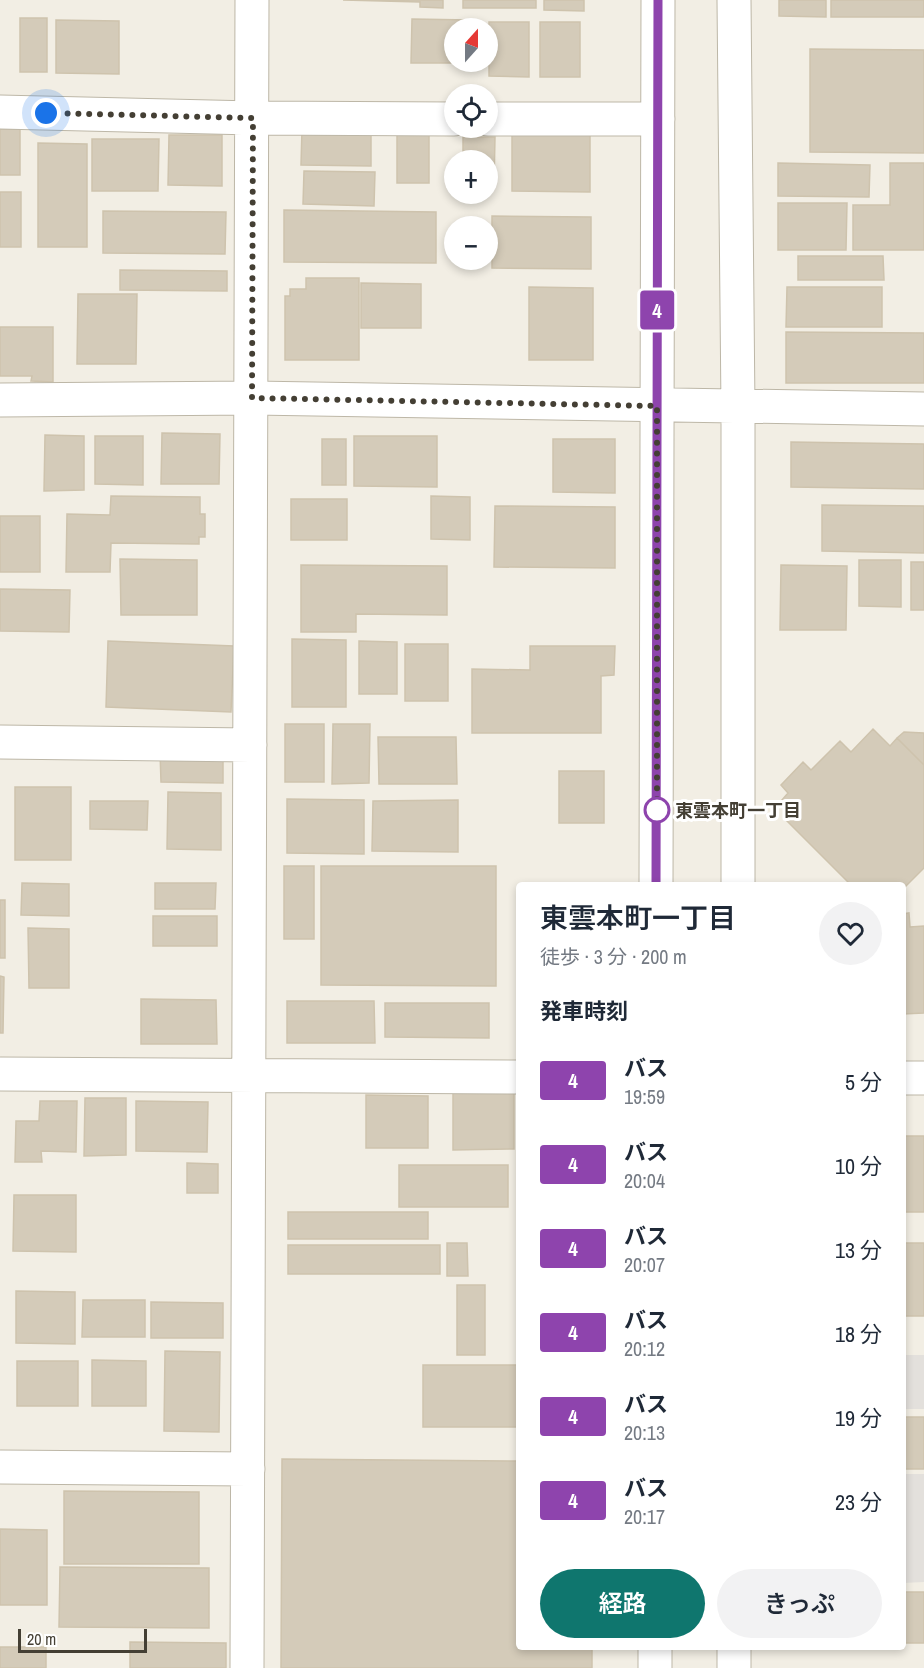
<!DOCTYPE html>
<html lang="ja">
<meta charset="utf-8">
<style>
:root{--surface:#fff;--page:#f2f2f3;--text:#1f2937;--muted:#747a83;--accent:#0f766e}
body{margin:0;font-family:"Archivo Narrow","Noto Sans JP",sans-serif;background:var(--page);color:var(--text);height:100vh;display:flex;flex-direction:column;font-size:22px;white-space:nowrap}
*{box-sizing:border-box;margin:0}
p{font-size:20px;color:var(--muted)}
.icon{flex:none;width:33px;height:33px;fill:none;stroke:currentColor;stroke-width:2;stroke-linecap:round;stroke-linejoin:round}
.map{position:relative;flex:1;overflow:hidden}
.side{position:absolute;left:516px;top:882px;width:390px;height:768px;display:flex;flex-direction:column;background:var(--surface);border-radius:6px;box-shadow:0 3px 9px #0003}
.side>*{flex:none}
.badge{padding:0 12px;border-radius:4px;font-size:21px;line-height:39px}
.needle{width:39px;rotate:21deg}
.controls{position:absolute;left:444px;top:18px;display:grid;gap:12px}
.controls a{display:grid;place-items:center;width:54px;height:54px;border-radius:50%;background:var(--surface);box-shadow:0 3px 9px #0003;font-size:30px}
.scale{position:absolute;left:18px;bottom:15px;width:129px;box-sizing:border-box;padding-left:6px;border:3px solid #443f34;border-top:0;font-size:16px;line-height:21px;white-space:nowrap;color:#443f34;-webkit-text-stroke:4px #fff;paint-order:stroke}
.you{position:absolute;width:30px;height:30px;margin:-15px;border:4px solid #fff;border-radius:50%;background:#1a73e8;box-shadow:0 0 0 9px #1a73e833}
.map>.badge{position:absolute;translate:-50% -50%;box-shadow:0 0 0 3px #fff}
h2{padding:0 24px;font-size:22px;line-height:54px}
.round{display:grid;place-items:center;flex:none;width:63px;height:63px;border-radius:32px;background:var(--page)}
.head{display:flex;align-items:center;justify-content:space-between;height:102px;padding:0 24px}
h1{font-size:28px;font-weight:600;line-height:45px}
.button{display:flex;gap:12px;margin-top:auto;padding:12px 24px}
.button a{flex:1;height:69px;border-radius:36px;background:var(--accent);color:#fff;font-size:24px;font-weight:600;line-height:69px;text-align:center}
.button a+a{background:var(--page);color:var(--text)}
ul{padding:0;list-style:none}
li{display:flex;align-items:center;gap:18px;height:84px;padding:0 24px}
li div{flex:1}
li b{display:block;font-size:22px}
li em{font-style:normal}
li .badge{min-width:66px;font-weight:700;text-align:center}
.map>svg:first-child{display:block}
.parking{fill:#e3e0dc}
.building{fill:#d4cbb9;stroke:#cec3ad;stroke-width:1.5}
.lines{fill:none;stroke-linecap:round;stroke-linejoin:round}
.minor-casing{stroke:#bdb7a7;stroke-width:35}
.minor{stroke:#fff;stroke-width:33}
.line-casing{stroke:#fff;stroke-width:14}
.line{stroke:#8e44ad;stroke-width:9}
.walk{stroke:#443f34;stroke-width:6;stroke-dasharray:0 10.8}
.stop-dot{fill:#fff;stroke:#8e44ad;stroke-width:3}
.labels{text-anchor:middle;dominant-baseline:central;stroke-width:6;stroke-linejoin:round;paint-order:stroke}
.stop-label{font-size:18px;font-weight:bold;fill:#443f34;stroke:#fff;text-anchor:start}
</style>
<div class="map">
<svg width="924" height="1668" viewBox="0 0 924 1668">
<rect width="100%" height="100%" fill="#f2eee4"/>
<path class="parking" d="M903,1355H924V1409H903Z
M903,1474H924V1582L903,1583Z"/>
<path class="building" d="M343,0H443V8L420,7V2Z
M463,0H536V8H463Z
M544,0H584V11L544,10Z
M779,0H826V17L779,16Z
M831,0H924V17H831Z
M20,18H47V72H20Z
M412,19L470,20V28H454V62L470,63H411Z
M56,20L119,21V74L56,73Z
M489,22H529V77L489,76Z
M540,22H580V77H540Z
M810,49L924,50V153L810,152Z
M0,129H20V175H0Z
M302,129L371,130V166L301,165Z
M512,134H590V192L512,191Z
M169,135H222V186L168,185Z
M397,135H429V183H397Z
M463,137H495L494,185H488V160H463Z
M92,139H159L158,191H92Z
M38,143L87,144V247H38Z
M778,163L870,165L869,197L778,196Z
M890,163H924V250H853V205H890Z
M304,171L375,172L374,206L303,204Z
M0,192H21V247H0Z
M778,203H847L846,250H778Z
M284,210L436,212V263L284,262Z
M103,211L226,212L225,254L103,253Z
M492,216L591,217V269L492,268Z
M798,256H883L884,280H798Z
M120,270L227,271V291L120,290Z
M306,278H359V360H285V296H290V289H306Z
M361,283L421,284V328H361Z
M529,287L593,288V360H529Z
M787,287H882V327H786Z
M78,294H137L136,364H77Z
M0,327H53V382L31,381L32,376H0Z
M786,332L924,333V383H786Z
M162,433L220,434L219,484H161Z
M45,435L84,436V490L44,491Z
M95,436H143V485L95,484Z
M354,436H437V487L354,486Z
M322,439H346V485H322Z
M553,439H615V493L553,492Z
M791,442L924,444V489L791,487Z
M111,496L200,497V514H205V537H199V544L111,543L110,572H66L67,514L110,515Z
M431,496L470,497V540L431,539Z
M291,499H347V540H291Z
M822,505L924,506V553L822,551Z
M495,506L615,507V568L494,567Z
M0,516H40V572H0Z
M120,559L197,560V615H121Z
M859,560H901V607L859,606Z
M911,562H924V610H911Z
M301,565L447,566V615L356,614V632H301Z
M781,565L847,566L846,630H780Z
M0,589L70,590L69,632L0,631Z
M292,639L346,640V707H292Z
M108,641L234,646L231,712L106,707Z
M359,641L397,642V694H359Z
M405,644H448V701H405Z
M530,646H615L614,675L601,676V733H472V669L530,670Z
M285,724H324V782H285Z
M333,724H370L369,783L332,784Z
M873,729L890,746L897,738L924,765V868L903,889V885H851L785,819L793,811L782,800L788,793L781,785L803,762L811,770L840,741L851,752Z
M904,732L924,733V765L897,738Z
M378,737H456L457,784H379Z
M160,752L223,753V783L161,782Z
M559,771H604V823H559Z
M15,787H71V860H15Z
M168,792L221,793V850L167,849Z
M287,799L364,800V854L287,853Z
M458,800V852L372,851L373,801Z
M90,801H148L147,830L90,829Z
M284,866H314V939H284Z
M321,866H496V986L321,985Z
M22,883L69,884V916L21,915Z
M155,883H216L215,909H155Z
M0,900H5V958H0Z
M909,913L910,927L924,926V1013L903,1014V914Z
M153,916H217V946H153Z
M28,928L69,929V988H29Z
M0,976L4,977L3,1033H0Z
M141,999L216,1000L217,1044H141Z
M287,1001H374L375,1043H287Z
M385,1003H489V1038L385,1037Z
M453,1093H514V1149L453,1150Z
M366,1095L428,1096V1148H366Z
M85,1098H126V1155L84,1156Z
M40,1101H77L76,1152L41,1151L42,1162H15L16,1121H39Z
M136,1101L208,1102L207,1152L136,1151Z
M903,1136H924V1212H903Z
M187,1163L218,1164V1193H187Z
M399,1165H508V1207H399Z
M14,1195H76V1252L13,1251Z
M288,1212H428V1239H288Z
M447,1243H467L468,1276H447Z
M903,1243H924V1316H903Z
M288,1245H440V1274H288Z
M457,1285H485V1355H457Z
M16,1291L75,1292V1344L16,1343Z
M83,1300H145V1337H82Z
M151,1302L223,1303V1338H151Z
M165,1351L220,1352L219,1432L164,1431Z
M92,1360L146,1361V1406H92Z
M17,1361H78V1406H17Z
M423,1365H519V1427H423Z
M903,1417H924V1469H903Z
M282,1459L519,1461V1647H592V1668H281Z
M64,1491L199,1492V1564H64Z
M0,1529L47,1530V1605H0Z
M60,1567L209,1568V1628L59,1627Z
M903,1592H924V1643H903Z
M130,1642L226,1643V1668H130Z
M0,1647H46V1668H0Z"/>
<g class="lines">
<g class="minor-casing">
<path id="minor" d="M734,0L738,408V885
M0,112L253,118L454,119
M488,119H658
M0,400L252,398L924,409
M0,742L250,745
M656,885L658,0
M0,1074L519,1077
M903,1078H924
M0,1467L248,1469
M247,1668L252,0
M655,1668V1647
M734,1668V1647"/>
</g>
<use href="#minor" class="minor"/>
</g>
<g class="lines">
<g class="line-casing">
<path id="line" d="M656,885L658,0"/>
</g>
<use href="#line" class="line"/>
<path class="walk" d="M46,113L253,118L252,398L657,406V813V810"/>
</g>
<circle class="stop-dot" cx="657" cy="810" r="12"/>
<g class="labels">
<g class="stop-label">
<text x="675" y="810">東雲本町一丁目</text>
</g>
</g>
</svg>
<div class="controls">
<a><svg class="needle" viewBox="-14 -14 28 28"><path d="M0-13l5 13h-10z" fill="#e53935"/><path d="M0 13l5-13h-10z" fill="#747a83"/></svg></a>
<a><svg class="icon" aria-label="locate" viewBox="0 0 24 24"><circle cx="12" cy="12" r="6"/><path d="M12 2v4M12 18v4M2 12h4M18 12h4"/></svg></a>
<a>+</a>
<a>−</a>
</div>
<div class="scale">20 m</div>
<div class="you" style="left:46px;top:113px"></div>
<b class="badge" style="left:657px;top:310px;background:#8e44ad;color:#fff">4</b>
<section class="side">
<div class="head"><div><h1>東雲本町一丁目</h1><p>徒歩 · 3 分 · 200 m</p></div><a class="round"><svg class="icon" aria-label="heart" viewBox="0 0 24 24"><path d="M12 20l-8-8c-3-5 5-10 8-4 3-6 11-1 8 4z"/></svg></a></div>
<h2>発車時刻</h2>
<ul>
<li><span class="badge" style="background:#8e44ad;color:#fff">4</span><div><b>バス</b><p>19:59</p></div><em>5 分</em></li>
<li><span class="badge" style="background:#8e44ad;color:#fff">4</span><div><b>バス</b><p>20:04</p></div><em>10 分</em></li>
<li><span class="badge" style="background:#8e44ad;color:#fff">4</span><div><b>バス</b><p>20:07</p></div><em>13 分</em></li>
<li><span class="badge" style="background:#8e44ad;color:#fff">4</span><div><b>バス</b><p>20:12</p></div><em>18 分</em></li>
<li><span class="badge" style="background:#8e44ad;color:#fff">4</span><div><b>バス</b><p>20:13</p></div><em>19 分</em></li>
<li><span class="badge" style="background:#8e44ad;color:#fff">4</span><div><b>バス</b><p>20:17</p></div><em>23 分</em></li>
</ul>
<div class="button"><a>経路</a><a>きっぷ</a></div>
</section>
</div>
